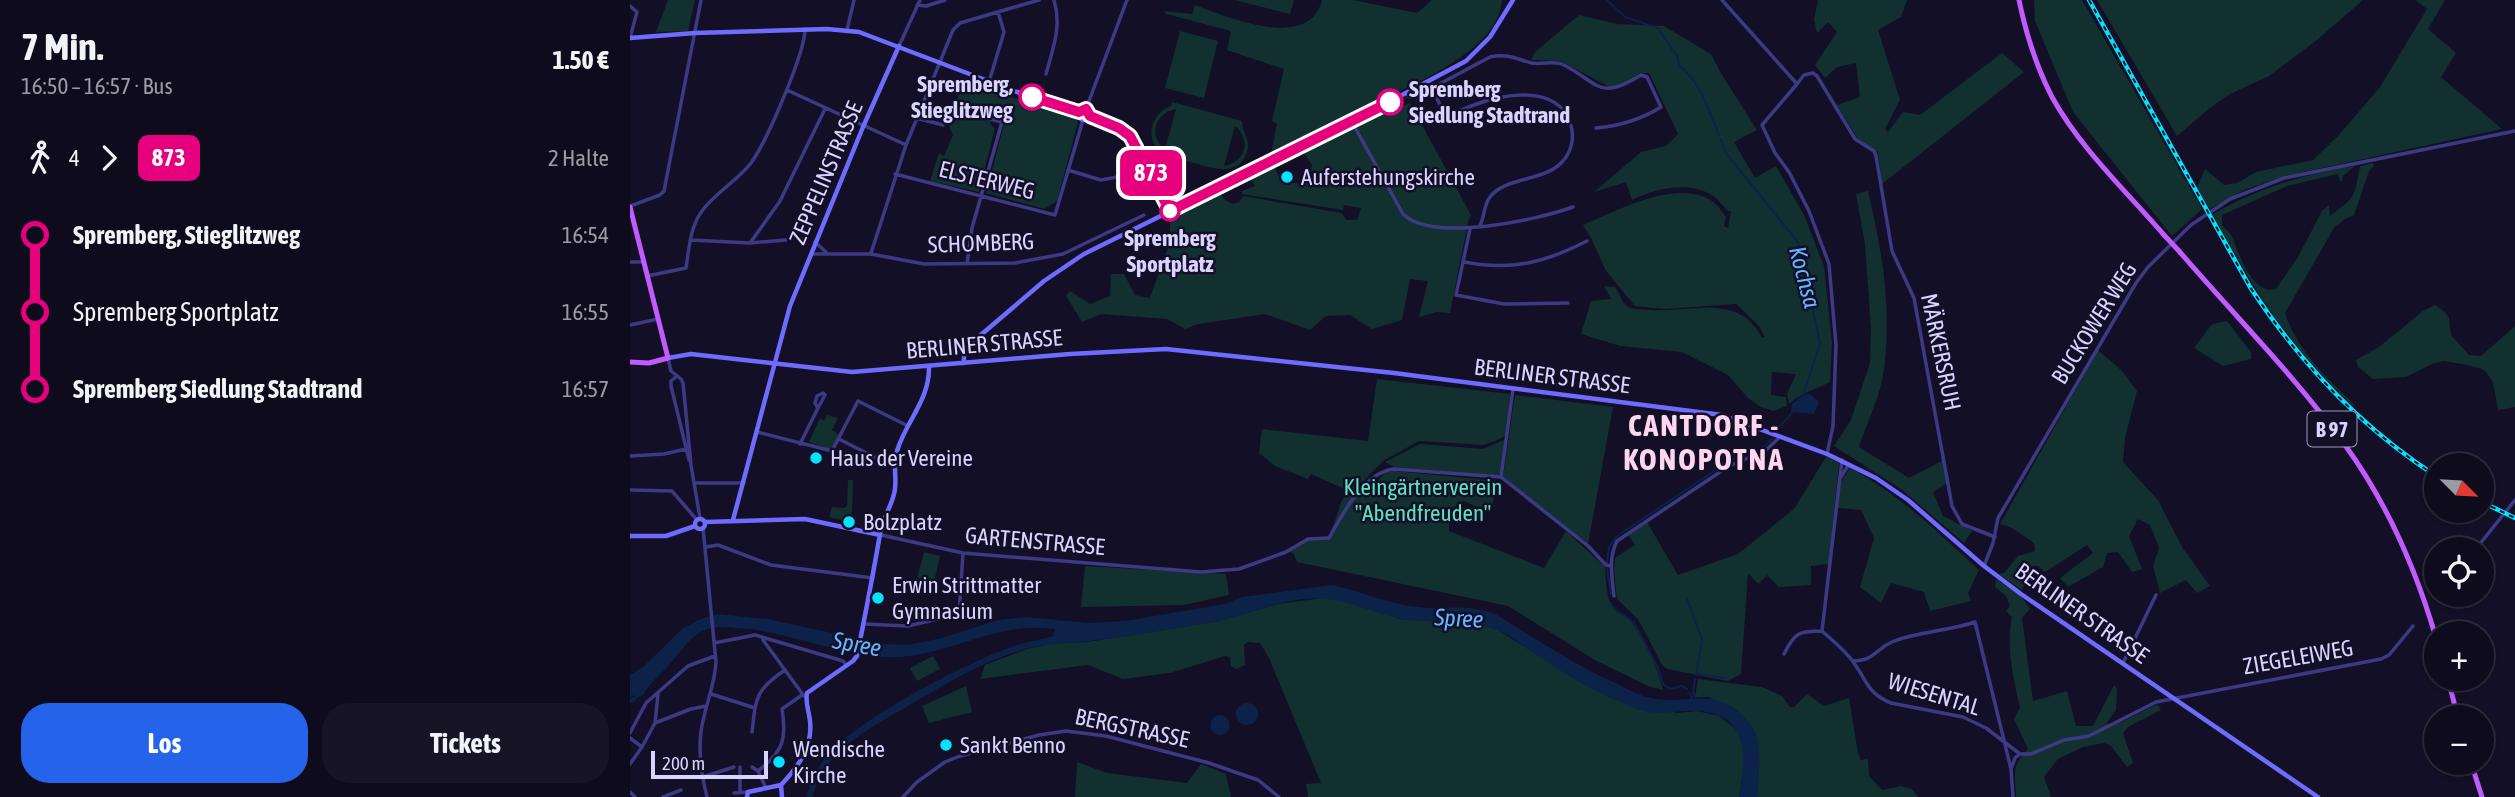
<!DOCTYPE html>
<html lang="de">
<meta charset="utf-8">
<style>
:root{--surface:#0e0b1c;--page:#171425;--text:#f1f3f6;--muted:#9b9ba3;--line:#2e2b3b;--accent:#2563eb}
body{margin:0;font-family:"Asap Condensed",sans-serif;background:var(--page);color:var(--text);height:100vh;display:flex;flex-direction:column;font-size:26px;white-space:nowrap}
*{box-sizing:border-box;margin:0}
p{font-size:23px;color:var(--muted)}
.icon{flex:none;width:38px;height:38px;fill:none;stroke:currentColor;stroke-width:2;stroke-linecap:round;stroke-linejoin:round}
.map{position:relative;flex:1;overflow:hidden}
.panel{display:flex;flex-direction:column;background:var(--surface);width:630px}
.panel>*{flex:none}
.badge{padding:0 14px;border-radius:10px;font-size:24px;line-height:46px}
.needle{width:46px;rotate:114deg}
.tools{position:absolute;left:1794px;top:453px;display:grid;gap:14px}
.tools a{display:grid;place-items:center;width:70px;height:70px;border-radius:50%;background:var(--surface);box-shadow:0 2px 5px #0004,0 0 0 2px var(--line);font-size:35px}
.scale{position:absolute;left:21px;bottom:18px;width:117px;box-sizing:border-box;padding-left:7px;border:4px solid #d9d4ff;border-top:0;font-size:19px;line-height:24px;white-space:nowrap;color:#d9d4ff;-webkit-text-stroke:5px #130f26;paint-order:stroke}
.map>.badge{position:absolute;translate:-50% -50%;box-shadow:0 0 0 4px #fff}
.legs{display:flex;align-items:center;gap:10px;height:77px;padding:0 21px;font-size:23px}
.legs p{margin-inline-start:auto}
.summary{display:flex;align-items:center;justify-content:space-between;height:119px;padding:0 21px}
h1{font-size:38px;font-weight:700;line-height:52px}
.cta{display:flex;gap:14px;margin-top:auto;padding:14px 21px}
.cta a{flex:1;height:80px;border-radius:28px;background:var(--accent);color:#fff;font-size:28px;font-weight:700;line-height:80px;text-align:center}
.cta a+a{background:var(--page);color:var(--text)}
ul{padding:0 21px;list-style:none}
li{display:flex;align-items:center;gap:24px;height:77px;font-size:26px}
li i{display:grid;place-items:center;width:10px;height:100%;margin:0 9px;background:currentColor}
li i::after{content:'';width:18px;height:18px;margin:-9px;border:5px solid;border-radius:50%;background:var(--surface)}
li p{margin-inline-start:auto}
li:first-child i{background:linear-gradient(#0000 50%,currentColor 0)}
li:last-child i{background:linear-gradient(currentColor 50%,#0000 0)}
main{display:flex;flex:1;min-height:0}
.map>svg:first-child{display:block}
.green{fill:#12302f;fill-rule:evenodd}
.water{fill:#0c2248}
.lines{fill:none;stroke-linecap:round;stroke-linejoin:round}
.stream{stroke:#0c2248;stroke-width:2}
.canal{stroke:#0c2248;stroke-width:4.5}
.street{stroke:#3d3a85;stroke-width:3.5}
.secondary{stroke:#6f6bff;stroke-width:4.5}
.primary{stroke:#c25bff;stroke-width:5}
.rail-casing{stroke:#00e5ff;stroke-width:4.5}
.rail{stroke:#130f26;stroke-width:2;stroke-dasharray:5;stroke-linecap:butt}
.primary-bridge{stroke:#c25bff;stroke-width:5}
.line-1-casing{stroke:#fff;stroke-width:16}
.line-1{stroke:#e6007e;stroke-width:10}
.stop-1-dot{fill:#fff;stroke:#e6007e;stroke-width:3.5}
.poi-dot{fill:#00e5ff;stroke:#130f26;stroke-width:2.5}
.labels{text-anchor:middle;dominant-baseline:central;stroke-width:5;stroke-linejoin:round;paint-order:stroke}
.shield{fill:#130f26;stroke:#9e99be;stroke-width:2}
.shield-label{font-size:21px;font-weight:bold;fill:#d9d4ff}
.stop-label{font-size:23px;font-weight:bold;fill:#d9d4ff;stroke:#130f26;text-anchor:end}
.street-label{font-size:23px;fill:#d9d4ff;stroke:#130f26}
.poi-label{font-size:23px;fill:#d9d4ff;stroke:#130f26;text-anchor:start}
.park-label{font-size:23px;fill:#5fe0c0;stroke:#130f26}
.water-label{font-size:24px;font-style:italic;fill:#62b6ff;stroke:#130f26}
.district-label{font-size:30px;font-weight:bold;letter-spacing:2px;fill:#ffd6f0;stroke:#130f26}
</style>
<main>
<section class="panel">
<div class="summary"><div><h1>7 Min.</h1><p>16:50 – 16:57 · Bus</p></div><b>1.50 €</b></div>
<div class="legs"><svg class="icon" aria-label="walk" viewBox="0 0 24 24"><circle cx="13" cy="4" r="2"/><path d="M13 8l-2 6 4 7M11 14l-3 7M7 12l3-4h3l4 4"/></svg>4<svg class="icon" aria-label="forward" viewBox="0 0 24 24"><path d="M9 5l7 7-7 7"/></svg><b class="badge" style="background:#e6007e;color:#fff">873</b><p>2 Halte</p></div>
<ul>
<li><i style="color:#e6007e"></i><b>Spremberg, Stieglitzweg</b><p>16:54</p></li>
<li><i style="color:#e6007e"></i><span>Spremberg Sportplatz</span><p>16:55</p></li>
<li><i style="color:#e6007e"></i><b>Spremberg Siedlung Stadtrand</b><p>16:57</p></li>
</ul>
<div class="cta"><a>Los</a><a>Tickets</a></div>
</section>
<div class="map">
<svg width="1885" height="797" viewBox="0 0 1885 797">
<rect width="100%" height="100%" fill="#130f26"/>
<path class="green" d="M38,0H65L58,31L26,32Z
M605,0H664L660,14Z
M692,0H723L787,13L802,0H872C869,52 779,86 738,106C705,121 673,137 641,153L647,124L642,121L654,69L597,50L601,31L536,14L535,11L562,14L565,5C597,17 679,52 692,0Z
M1186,0H1277L1271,17L1248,30L1270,100L1255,129L1258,132L1273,112L1290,115L1372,53L1394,72L1252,184L1248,152L1228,139L1207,105L1230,97L1226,63L1207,67L1195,78L1185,65L1207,32L1198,22L1187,33L1184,19L1188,1Z
M1404,0H1452L1572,209L1542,236L1443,112L1405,21Z
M1467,0H1733L1687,40L1639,76L1600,94L1581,107L1547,136Z
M1785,0H1815L1798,29L1826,53L1811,77L1872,129L1655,176L1614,190L1580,209L1567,188L1575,169L1594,185L1607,183L1626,172L1683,160L1708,136L1750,87L1797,9Z
M949,15L987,24L1034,26L1081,54L1092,75L1127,130L1104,142L1125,178L1146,166L1174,215L1194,266L1202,343L1200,382C1185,390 1172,392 1159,404L1157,394L1166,374L1142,372L1141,395L1156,397L1157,406L1143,411L1129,406L1118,398L1098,375L1052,352L990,346L951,334L961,301L981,299L974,286L985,287C989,293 992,302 997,306C1003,310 1012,309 1019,310C1061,313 1109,292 1132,338L1135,337L1129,326L1106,304L1035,309L1005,306L976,271L961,238L953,225C987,211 1046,178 1082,201C1087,204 1092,212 1096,217L1094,226L1098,228L1101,211H1098C1093,206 1088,199 1082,195C1058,181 1026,188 1002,200L996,182L964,192L1011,152L1036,146L1048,134L1019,73H1010L992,86L981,88L931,61L901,60L905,52Z
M550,31L588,41L574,98L535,88Z
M335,78L362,87L365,92L444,116L448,122L427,201L414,209L356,193L376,117L364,113L360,124L365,128L349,192L300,181L309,153L314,156L323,135L318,124Z
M542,102L612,121C612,132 621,140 617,152C608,179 579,167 560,162C551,159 541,158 533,153C513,140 521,113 541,106ZM546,109L535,149H534C518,135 525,113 546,109ZM605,126C622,140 615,162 594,166Z
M780,103L841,215L838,222L820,313L807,312L789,317L798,281L780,279L772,320L742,329L720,315L696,316L680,330L635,314L568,324L555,329L537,319L471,314L452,322L436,296L440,291L460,304L480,296L481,274H494L505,295L520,298L540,242V219L590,193L594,199L602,204L609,202L613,196L712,213L716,220H727L731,208L714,205L713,210L612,194V191L625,186L619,175L643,164L652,183H679L682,165L670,147L761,106L763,110Z
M1743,163L1744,166L1739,171L1724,215L1715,219L1704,228L1655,313C1667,349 1696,378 1724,404L1722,405C1675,361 1638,312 1606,256C1598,242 1589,229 1583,214C1628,188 1674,174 1725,166L1713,176L1712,181H1710L1708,174L1657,186L1592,215V225C1595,229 1601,233 1603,238C1608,253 1623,296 1646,289L1668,257L1692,211L1699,205L1700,216C1726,196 1724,199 1730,166Z
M1238,191C1252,251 1262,306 1254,369C1251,395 1237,422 1229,447L1279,478L1312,461L1317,483L1303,492L1313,516L1342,531L1334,543L1271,489L1204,446L1221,420L1240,363L1241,328L1235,244L1226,194Z
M1805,305L1815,312L1819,318L1821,335L1839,355L1851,356L1885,326V407L1868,410L1863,382L1856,372L1852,369L1837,365L1814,361L1804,363L1776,377L1743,379L1728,367L1726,360L1749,347L1793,311Z
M1597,321L1621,352V359L1593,366L1564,348L1582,324Z
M1468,350L1492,371L1507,391L1495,438L1493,462L1528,500L1552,547L1580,586L1567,593L1556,580L1530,593L1523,566L1529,548L1520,525L1508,519L1499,536L1512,569L1502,572L1488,552L1477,553L1473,567L1438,587L1430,578L1463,553L1457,545L1415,572L1408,566H1403L1392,590L1369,574L1374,573L1388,556L1405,551L1404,543L1382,528L1370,524Z
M747,379L880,394L876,435L868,440L853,445L789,441L753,461L724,491L736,493L756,472L765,471L867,481L861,513L834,501L819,510V531L914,568L936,531L975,567C976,579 976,594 981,604C984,613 995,615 1001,622C1017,640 1027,667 1033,690L1018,686L965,660L878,606L667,562L664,554L655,550L678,538L700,536L711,502L719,491L681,474L678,479L645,466L629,453L632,429L738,441Z
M885,395L983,407L958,544L873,477Z
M197,415L208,418L202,430L208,434V440L203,447L199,449L179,442L190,418L194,421Z
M876,439L871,473L866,476L764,467L755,462L790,444L853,449Z
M1196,457L1209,463L1199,564L1181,566V585L1149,587L1137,575L1128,584L1118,573L1111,674L1098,681L1037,669L1032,665L1008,619L987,599L984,571L985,558L1005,545L998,534L1017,522L1048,575L1108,554L1164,509Z
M1220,468C1270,495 1308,532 1349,570L1338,593L1341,601L1300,611L1294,592L1261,583L1251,603L1230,587L1244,538L1231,510L1208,508L1210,484Z
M218,480H223L222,511L219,522L199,517L202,507L214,508L217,506Z
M294,552L310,556L304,582L287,578Z
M455,566L596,574L599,595L554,605L451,607Z
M1366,579L1390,595L1400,609L1392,618L1403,701L1437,691L1446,726H1463L1484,685L1487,689L1486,710L1476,724L1492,722L1527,704L1531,710L1498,727L1493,733L1503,763L1497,767L1481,746L1474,743L1453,747L1428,759L1414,777L1421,797H1386C1385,774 1381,766 1398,749L1384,719L1390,707C1383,679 1376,646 1382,617L1376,611L1380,606L1376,596L1365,587Z
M693,598L723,603L770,619L797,621H829L852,625L868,630L950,682L981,698L1047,713L1067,711L1089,716L1107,730L1114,747L1113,772L1109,797H678L676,784L691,783L639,658L630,643L618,642L614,645L615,665L606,669L601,666L600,657L595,656L540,673L493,679L458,665L350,679L355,665L397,649L424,643L457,642L541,629L589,621L648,604Z
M303,656L310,669L287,681L280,668Z
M1068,679L1132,687L1152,696L1160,707H1164L1177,694L1194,706L1219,698L1228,753L1231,760L1238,759L1239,776L1252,790L1271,786L1282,789L1288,797H1127L1129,756L1080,697H1065Z
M336,686L342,712L299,723L292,706Z
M447,762L477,773L557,783L571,764L596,774L601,797H445Z"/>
<path class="water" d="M1174,394H1180L1189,402L1184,414L1161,412L1162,404Z
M702,585C731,591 758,604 787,607C818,611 835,602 867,615C905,638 942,663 983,682C994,687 1005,694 1017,697C1058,708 1087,681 1120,724C1135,742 1128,776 1127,797H1109C1116,758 1120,714 1067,711C1051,710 1034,715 1018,712C1006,710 993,703 982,698C954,686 928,669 902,652C891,644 878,634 865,629C834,617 801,625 768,618C743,613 721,601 695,599C657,595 620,615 584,622C542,629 501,636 460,641C438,644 417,643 395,649C352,661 312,686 273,709C252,721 228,734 210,751C196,764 188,779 182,797H176C181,784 185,770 194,759C225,720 334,664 381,647C395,642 409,640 423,636L425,629C369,622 332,649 279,656C225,664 162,630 106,628C96,627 85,626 75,630C57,638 50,654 37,667C29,676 19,684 13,695L7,698L4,695L0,698V675L13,667L53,628L73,618L87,614L137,619L254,644L278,645L312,638L368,620L396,617L458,623L495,621L595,604L612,597Z
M606 714a11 11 0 1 1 22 0a11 11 0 1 1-22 0Z
M580 725a10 10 0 1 1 20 0a10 10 0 1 1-20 0Z"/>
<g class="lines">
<path class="stream" d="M977,0L995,17L1028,28L1048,58L1049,66C1070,80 1079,112 1089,135
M1091,139L1095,152L1168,242L1190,343L1174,393
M1147,429L1162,413
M990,534L1099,461L1135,446L1142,439
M977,563L979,547L987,536
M977,569L981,594
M1057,599L1072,640L1066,675
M981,603L983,607L1004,623L1028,668L1033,684L1040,689L1052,686L1057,689
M1067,674L1096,678
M1065,679L1063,692L1065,697
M1060,693L1062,698"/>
<path class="canal" d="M0,701L4,699"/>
<path class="street" d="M1092,0L1167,84L1132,125L1145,153L1159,172L1179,211L1199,264L1206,345L1203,426L1197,454
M287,5L296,6L315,0
M0,6L7,12L0,38
M217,30L224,0
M269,46L290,0
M416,74C423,48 432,26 424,0
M359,82L374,32L368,12
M1167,84L1174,75L1183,73L1187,76L1225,139L1244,151L1246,156L1262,251L1284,298L1322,506L1332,524L1365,537
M803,88L811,108L818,114C827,113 835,108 844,105C873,94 926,84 940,122C945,136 942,152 932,162C914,182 874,177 860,197C853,206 855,218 849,227
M157,90L276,145
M776,93L779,97L787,96L860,57C877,53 886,59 902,63C912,65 924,60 934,65C970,84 969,101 1011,75L1017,77L1031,107C1012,119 988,126 966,128
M456,109L497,0
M286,118L313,125
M722,122L773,214C803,243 907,220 943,207
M438,170L471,180L520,171
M265,174L425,215L453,120
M0,206L30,195L34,191L71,0
M840,229L826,295L874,304L938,303
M61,240L120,243L156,240
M185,242L196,252
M120,243L150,201L195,109
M241,253L276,145L323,30L330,23L409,0
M181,254H241L294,264L385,263L433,254L514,215
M0,262H14
M834,262C881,271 914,263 957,241
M337,264L342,228L372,122L356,118
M17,276L56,268C59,249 60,227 72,211C85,193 107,181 121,163C136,143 175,53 175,29
M0,325L28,319
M38,358L41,371L51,379L53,383L61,465L70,518
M47,376L41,381V386L59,460
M127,432L202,451L228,401L278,426
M209,439L258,464H264
M170,444L188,408L185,403L187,396L193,393L195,395L188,408
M0,456L34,454L56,449
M871,477L883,389
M1211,477L1219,464
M64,483H114
M0,490L42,491L67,520
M73,528L86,662C85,683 77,701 73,721C67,745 71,773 77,797
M251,535L333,553L571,572L609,569L656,552L678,539L699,538C712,515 734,472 764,469L871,477L958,546L976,565L981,566
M76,547L88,545L141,565L243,578
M1845,550L1885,500
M1354,566L1363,543L1368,518L1506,283L1518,267L1561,225L1600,199L1654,178L1885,131
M984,596C982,577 978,559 987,541L1099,466L1135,451L1151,436
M234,624L278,626L329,614L333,553
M1192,631C1203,641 1216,651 1224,663C1237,681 1238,694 1261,703L1333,717L1356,728L1390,754
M1192,631L1212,460
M133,640L174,696
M84,643L125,635L213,661L217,666
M1154,654C1165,632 1169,631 1192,631
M1223,661C1246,660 1244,650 1262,642C1285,632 1319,631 1345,622L1381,769L1383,797
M1493,663L1526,595
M81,694L125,708
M25,723L28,694
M122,732C126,698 125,690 155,670
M0,733L16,703L58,666L85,656
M0,738L12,747
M0,764L12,747L25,723L61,709L76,706
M122,767L128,771L136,788
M1381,769L1385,758L1390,754H1401L1434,740L1459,736L1526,702L1751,659L1759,655L1783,626
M128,771C153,752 157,739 152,709L172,695
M73,777L104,767
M110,791V767
M0,792L5,797
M104,793L118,792
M33,797L51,790
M273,797L287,782L315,762L330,756L409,735L436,731L476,736L579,763L628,780L649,797"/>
<path class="secondary" d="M0,38L65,33L197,29L229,32L387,92L449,112
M448 114a6 6 0 1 1 12 0a6 6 0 1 1-12 0Z
M460,116L489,128L500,136L540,211
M38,358L61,354L222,372L440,354L536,349L764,373L1092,415L1197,454L1246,478L1278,500L1354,566L1391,594L1688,797
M334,363V353L339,345L414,281L454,254L742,111L836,61L860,37L883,0
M65 524a5 5 0 1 1 10 0a5 5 0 1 1-10 0Z
M103,520L160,306L233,127L269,46
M75,522L175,519L250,535
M0,536H36L65,526
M117,797L118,792L151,785
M152,797L151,785C168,767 183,747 180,721C179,711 175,703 177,693L223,661L227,656C235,616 243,575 250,534C252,520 261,507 264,494C268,480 262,465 267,451C276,421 300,400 299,366"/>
<path class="primary" d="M1389,0C1396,34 1406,66 1422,97C1450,148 1496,191 1534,235
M0,207L38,358L19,363L0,362
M1549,251C1604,315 1665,376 1715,445C1757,503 1786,569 1806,638
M1818,679L1828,718
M1841,763L1852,797"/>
<g class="rail-casing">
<path id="rail" d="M1459,0L1620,287C1670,363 1729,426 1806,476
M1852,502L1885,518"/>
</g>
<use href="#rail" class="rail"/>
<path class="primary-bridge" d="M1534,235L1549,251"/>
</g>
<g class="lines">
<g class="line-1-casing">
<path id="line-1" d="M402,97L449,112L456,109L460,116L489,128L500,136L540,211L760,102"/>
</g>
<use href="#line-1" class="line-1"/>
</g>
<g class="stop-1-dot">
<circle cx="402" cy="97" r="12"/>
<circle cx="760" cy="102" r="12"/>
<circle cx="540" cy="211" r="9"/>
</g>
<g class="poi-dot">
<circle cx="657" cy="177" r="7"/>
<circle cx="186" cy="458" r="7"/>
<circle cx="219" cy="522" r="7"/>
<circle cx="248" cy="598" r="7"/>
<circle cx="316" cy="745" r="7"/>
<circle cx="149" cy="762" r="7"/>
</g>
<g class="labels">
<rect class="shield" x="1677.5" y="411.5" width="49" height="35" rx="5"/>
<g class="shield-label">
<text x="1702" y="429">B 97</text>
</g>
<g class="stop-label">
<text x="383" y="84">Spremberg,<tspan x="383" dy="26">Stieglitzweg</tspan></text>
<text x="779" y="89" text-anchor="start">Spremberg<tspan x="779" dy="26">Siedlung Stadtrand</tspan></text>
<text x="540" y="238" text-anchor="middle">Spremberg<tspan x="540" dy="26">Sportplatz</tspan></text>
</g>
<g class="street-label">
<text transform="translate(196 173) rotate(-67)">ZEPPELINSTRASSE</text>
<text transform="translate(357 180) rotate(14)">ELSTERWEG</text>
<text transform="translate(351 243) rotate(-2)">SCHOMBERG</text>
<text transform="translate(1464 323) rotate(-58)">BUCKOWER WEG</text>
<text transform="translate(354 344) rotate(-5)">BERLINER STRASSE</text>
<text transform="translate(1311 352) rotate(78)">MÄRKERSRUH</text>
<text transform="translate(922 376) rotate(7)">BERLINER STRASSE</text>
<text transform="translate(405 541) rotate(5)">GARTENSTRASSE</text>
<text transform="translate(1452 613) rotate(35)">BERLINER STRASSE</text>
<text transform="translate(1668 657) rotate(-10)">ZIEGELEIWEG</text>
<text transform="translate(1304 694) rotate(17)">WIESENTAL</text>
<text transform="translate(502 728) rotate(12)">BERGSTRASSE</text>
</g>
<g class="poi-label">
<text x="671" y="177">Auferstehungskirche</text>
<text x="200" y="458">Haus der Vereine</text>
<text x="233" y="522">Bolzplatz</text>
<text x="262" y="585">Erwin Strittmatter<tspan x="262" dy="26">Gymnasium</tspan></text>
<text x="330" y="745">Sankt Benno</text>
<text x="163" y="749">Wendische<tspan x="163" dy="26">Kirche</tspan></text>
</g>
<g class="park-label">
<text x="793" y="487">Kleingärtnerverein<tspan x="793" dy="26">"Abendfreuden"</tspan></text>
</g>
<g class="water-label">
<text transform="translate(1175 277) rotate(75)">Kochsa</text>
<text transform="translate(829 618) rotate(3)">Spree</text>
<text transform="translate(227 644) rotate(10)">Spree</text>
</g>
<g class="district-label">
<text x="1074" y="425">CANTDORF -<tspan x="1074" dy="34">KONOPOTNA</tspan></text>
</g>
</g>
</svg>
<div class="tools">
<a><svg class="needle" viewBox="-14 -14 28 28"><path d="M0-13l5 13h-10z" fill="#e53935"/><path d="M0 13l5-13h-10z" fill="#9b9ba3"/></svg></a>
<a><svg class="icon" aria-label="locate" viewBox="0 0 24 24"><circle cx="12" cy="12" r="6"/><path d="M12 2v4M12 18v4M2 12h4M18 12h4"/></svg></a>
<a>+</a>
<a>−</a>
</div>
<div class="scale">200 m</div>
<b class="badge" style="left:521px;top:173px;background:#e6007e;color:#fff">873</b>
</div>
</main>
